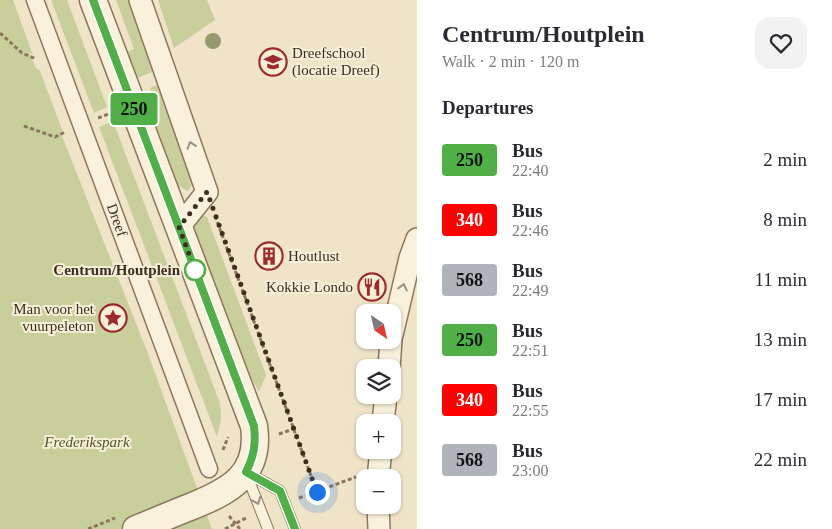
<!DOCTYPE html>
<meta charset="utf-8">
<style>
:root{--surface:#fff;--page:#f2f2f3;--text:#2b2b33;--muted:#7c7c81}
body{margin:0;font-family:"Times New Roman",serif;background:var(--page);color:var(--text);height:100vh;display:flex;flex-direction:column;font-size:19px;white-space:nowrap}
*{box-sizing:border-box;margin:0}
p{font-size:16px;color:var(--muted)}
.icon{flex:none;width:28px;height:28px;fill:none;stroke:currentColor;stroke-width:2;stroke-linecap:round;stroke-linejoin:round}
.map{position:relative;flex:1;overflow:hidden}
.details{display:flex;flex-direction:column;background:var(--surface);width:415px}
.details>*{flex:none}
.badge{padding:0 10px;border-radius:4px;font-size:18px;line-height:32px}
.needle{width:32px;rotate:146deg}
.fabs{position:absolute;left:356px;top:304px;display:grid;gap:10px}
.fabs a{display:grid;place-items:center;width:45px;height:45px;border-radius:10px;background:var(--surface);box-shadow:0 1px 4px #0004;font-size:25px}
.you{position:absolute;width:25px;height:25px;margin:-12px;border:4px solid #fff;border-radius:50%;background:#1a73e8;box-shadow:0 0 0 8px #1a73e833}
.map>.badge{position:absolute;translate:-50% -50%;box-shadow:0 0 0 2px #fff}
h2{padding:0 25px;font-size:19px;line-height:45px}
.round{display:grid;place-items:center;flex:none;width:52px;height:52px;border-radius:15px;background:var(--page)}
.headline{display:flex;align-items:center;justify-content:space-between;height:85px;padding:0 25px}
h1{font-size:24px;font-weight:600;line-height:38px}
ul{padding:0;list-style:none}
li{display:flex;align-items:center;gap:15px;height:60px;padding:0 25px}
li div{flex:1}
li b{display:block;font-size:19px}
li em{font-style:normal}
li .badge{min-width:55px;font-weight:700;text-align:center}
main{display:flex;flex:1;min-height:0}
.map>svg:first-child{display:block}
.green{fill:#c9cf9b}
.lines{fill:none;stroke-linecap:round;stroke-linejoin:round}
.service-casing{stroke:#8d765c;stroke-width:12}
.pedestrian-casing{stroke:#8d765c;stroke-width:19}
.minor-casing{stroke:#8d765c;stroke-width:24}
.tertiary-casing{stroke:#8d765c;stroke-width:29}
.path{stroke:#8d765c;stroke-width:3;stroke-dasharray:4 2.5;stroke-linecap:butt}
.service{stroke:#faf1dc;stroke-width:10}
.pedestrian{stroke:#faf1dc;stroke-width:16}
.minor{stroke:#faf1dc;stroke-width:21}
.tertiary{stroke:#faf1dc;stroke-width:26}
.tree{fill:#96986f}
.oneway{stroke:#9c907e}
.line-casing{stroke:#fff;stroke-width:11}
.line{stroke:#50af46;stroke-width:8}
.walk{stroke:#3d2e20;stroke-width:5;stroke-dasharray:0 9}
.stop-dot{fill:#fff;stroke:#50af46;stroke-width:2.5}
.labels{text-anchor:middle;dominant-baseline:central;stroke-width:4;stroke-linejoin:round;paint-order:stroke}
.poi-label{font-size:15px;fill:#3d2e20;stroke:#f7eed8;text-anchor:start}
.street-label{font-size:15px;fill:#3d2e20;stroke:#f7eed8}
.stop-label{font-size:15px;font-weight:bold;fill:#3d2e20;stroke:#f7eed8;text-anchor:end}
.park-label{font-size:15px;font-style:italic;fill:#4d5a26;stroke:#f7eed8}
</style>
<main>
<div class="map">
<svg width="417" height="529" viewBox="0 0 417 529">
<rect width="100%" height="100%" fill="#f0e4c8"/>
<path class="green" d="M0,0H13L33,55L29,52L36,68L40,71L63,132L60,131L147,351L212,529H0Z
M51,0H67L107,107L94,113Z
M116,0H130L157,70L135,79L125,53L134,49Z
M158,0H207L215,20L174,48Z
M162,82L194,181L188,191L178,186L172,177L146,108L156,104L150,88Z
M113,121L220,403L221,419L217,437L99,127Z
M201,215L207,217L266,375L259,392L246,368L196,239L195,228L197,217Z"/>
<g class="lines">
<g class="service-casing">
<path id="service" d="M246,472L280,491L295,529
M246,473L268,529"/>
</g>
<g class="pedestrian-casing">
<path id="pedestrian" d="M35,0L209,469"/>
</g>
<g class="minor-casing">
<path id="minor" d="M140,0L207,192L179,227
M392,335L410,258L417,239
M389,368L391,340
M383,422L386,395
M378,478L381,450
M378,505L379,529"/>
</g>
<g class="tertiary-casing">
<path id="tertiary" d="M93,0L254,426C261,475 230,491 190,507C172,514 154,522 136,529"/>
</g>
<path class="path" d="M0,33L22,53L36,59
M98,118L111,113
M24,126L55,137L65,132
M215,216L317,492
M279,434L293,429
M223,450L228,437
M299,498L356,477
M229,516L240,529
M88,529L115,518
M225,529L246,518"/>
<use href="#service" class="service"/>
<use href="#pedestrian" class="pedestrian"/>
<use href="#minor" class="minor"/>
<use href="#tertiary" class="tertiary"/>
</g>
<circle class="tree" cx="213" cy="41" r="8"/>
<defs><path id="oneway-chevron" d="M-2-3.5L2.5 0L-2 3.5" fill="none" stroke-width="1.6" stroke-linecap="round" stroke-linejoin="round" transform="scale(1.25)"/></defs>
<g class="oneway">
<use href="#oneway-chevron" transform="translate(191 145) rotate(-109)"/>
<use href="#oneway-chevron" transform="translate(403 287) rotate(-77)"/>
<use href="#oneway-chevron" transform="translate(257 501) rotate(68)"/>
</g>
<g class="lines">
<g class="line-casing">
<path id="line" d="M93,0L254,426C256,444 254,456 246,472L280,491L295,529"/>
</g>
<use href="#line" class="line"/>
<path class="walk" d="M195,270L179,227L207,192L317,492"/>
</g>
<defs>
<g id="school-ring" transform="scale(1.4375)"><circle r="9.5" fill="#f7eed8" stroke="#9e2a2b" stroke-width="1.5"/><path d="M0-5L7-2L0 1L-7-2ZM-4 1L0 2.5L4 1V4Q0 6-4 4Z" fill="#9e2a2b"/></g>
<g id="building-ring" transform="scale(1.4375)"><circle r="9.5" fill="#f7eed8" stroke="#9e2a2b" stroke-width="1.5"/><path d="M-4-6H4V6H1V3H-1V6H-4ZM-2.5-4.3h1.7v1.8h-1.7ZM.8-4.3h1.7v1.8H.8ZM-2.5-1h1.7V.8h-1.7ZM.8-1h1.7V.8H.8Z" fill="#9e2a2b"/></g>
<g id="restaurant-ring" transform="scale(1.4375)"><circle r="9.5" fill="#f7eed8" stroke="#9e2a2b" stroke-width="1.5"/><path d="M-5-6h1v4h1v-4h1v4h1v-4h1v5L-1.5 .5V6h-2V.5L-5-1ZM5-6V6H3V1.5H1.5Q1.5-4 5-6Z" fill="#9e2a2b"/></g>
<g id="sight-ring" transform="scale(1.4375)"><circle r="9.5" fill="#f7eed8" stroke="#9e2a2b" stroke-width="1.5"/><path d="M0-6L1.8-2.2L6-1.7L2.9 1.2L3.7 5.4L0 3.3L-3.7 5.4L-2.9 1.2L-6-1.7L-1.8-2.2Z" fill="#9e2a2b"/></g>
</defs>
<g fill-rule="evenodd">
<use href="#school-ring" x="273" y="62"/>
<use href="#building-ring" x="269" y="256"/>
<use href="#restaurant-ring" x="372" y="287"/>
<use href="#sight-ring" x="113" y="318"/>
</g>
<circle class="stop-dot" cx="195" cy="270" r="10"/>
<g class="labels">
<g class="poi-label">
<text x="292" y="53">Dreefschool<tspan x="292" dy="17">(locatie Dreef)</tspan></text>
<text x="288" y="256">Houtlust</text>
<text x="353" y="287" text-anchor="end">Kokkie Londo</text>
<text x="94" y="309" text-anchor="end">Man voor het<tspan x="94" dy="17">vuurpeleton</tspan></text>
</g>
<g class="street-label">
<text transform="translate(117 220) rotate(70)">Dreef</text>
</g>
<g class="stop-label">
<text x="180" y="270">Centrum/Houtplein</text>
</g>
<g class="park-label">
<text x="87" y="442">Frederikspark</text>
</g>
</g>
</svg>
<div class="fabs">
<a><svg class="needle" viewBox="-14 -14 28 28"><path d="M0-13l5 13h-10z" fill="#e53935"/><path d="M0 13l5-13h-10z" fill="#7c7c81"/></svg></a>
<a><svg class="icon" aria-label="layers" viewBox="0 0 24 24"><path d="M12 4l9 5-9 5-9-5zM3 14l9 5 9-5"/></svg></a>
<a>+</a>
<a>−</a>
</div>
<div class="you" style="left:317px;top:492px"></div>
<b class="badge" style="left:134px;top:109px;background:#50af46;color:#111">250</b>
</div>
<section class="details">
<div class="headline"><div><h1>Centrum/Houtplein</h1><p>Walk · 2 min · 120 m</p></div><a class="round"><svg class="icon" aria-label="heart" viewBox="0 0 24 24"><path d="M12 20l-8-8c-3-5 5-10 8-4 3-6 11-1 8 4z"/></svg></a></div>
<h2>Departures</h2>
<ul>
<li><span class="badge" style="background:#50af46;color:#111">250</span><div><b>Bus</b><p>22:40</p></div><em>2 min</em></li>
<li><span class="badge" style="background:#f00;color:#fff">340</span><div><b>Bus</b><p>22:46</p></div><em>8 min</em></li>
<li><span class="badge" style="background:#afb4b9;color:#111">568</span><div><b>Bus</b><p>22:49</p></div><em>11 min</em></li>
<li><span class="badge" style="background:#50af46;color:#111">250</span><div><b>Bus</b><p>22:51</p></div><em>13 min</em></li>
<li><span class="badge" style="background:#f00;color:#fff">340</span><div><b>Bus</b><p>22:55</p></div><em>17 min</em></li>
<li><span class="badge" style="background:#afb4b9;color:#111">568</span><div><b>Bus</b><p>23:00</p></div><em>22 min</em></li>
</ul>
</section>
</main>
